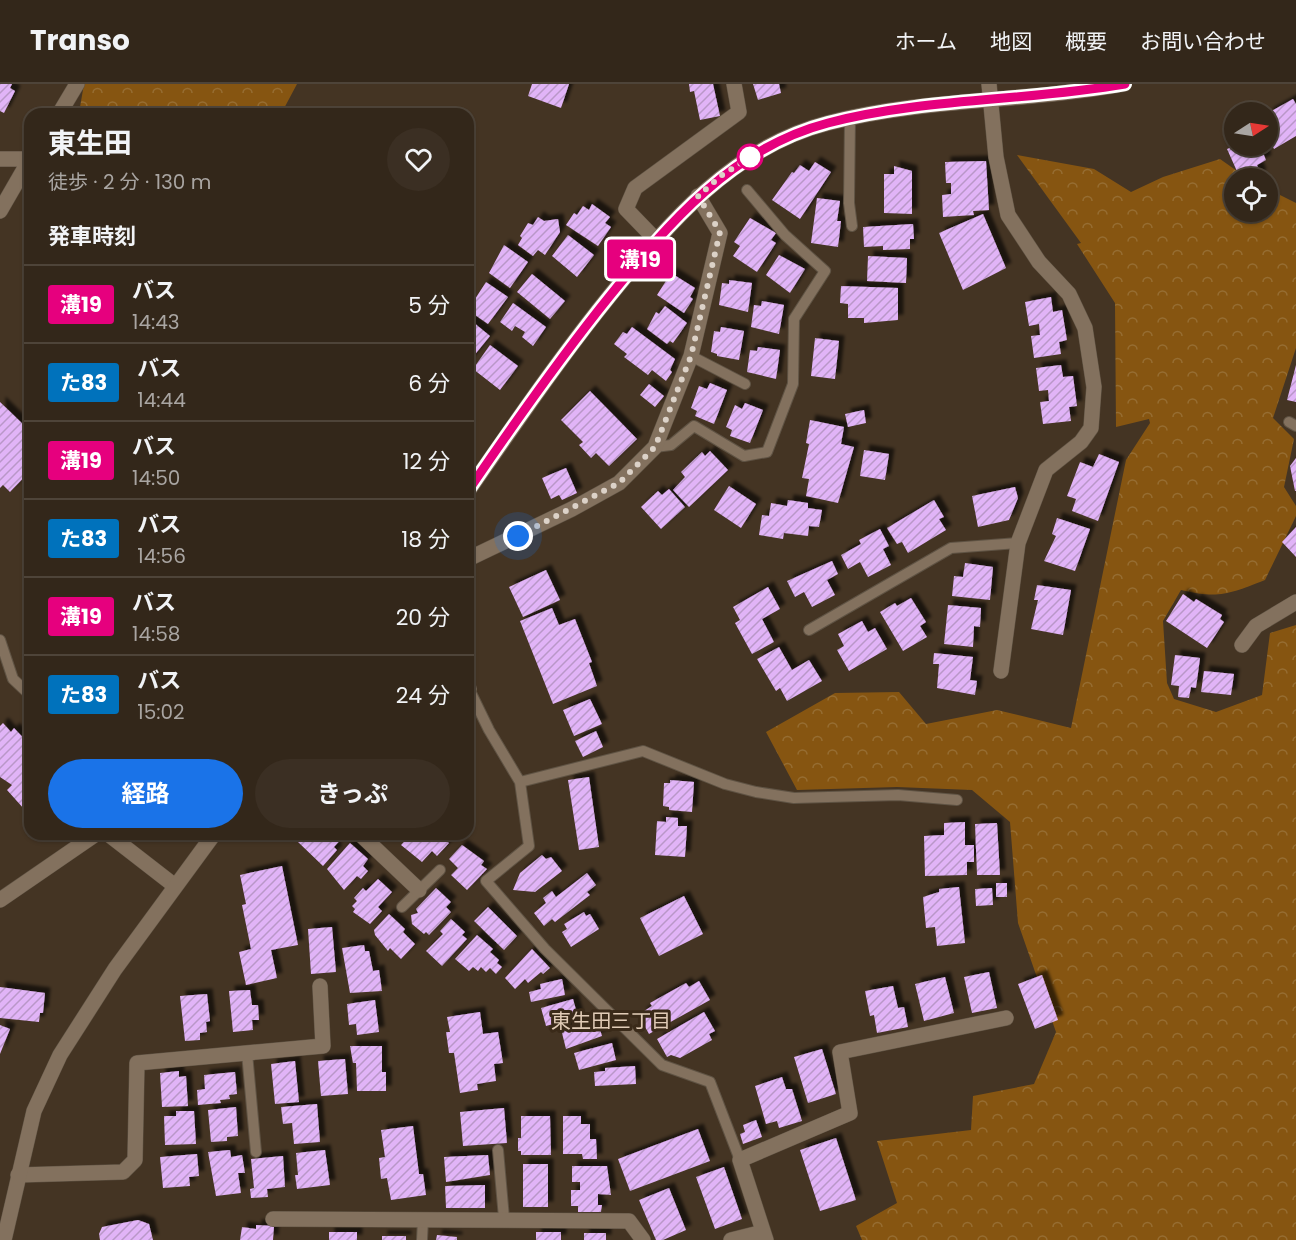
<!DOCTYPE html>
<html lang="ja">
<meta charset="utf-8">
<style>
:root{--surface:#33271a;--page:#3b2f23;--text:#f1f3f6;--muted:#a9a5a2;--line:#4e4439;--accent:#1a73e8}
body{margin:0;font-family:Poppins,"Noto Sans JP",sans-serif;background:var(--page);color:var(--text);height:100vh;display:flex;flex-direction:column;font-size:22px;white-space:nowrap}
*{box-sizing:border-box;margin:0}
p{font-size:20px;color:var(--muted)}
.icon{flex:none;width:33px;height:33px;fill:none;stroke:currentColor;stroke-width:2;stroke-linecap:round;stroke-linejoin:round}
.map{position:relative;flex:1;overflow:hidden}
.details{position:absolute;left:24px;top:24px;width:450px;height:732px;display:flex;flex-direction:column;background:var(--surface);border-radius:18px;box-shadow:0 2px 4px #0004,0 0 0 2px var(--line)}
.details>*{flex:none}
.badge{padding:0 12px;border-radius:4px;font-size:21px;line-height:39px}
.needle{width:39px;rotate:78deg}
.fabs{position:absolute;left:1224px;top:18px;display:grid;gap:12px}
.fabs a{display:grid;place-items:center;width:54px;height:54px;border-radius:50%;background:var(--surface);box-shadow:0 2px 4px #0004,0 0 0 2px var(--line);font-size:30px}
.you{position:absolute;width:30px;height:30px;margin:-15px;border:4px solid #fff;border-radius:50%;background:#1a73e8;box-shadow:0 0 0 9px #1a73e833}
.map>.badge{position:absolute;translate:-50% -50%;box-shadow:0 0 0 3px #fff}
h2{padding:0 24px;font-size:22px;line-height:54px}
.round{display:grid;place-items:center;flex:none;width:63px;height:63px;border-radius:32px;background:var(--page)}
.overview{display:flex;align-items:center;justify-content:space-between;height:102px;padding:0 24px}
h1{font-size:28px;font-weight:700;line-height:45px}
.button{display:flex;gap:12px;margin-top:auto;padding:12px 24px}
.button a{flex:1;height:69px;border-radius:36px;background:var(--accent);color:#fff;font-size:24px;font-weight:700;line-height:69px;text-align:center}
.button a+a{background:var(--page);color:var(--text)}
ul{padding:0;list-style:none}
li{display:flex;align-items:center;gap:18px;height:78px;padding:0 24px;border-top:2px solid var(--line)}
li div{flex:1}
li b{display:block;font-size:22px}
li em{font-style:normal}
li .badge{min-width:66px;font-weight:700;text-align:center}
header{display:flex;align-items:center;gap:36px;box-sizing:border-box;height:84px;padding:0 30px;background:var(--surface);border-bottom:2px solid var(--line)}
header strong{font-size:28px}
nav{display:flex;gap:33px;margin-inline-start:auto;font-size:21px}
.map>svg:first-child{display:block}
.forest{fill:url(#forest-crowns)}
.building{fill:url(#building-hatch);filter:url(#shadow)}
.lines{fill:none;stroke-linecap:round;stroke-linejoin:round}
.service-casing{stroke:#5f5344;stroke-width:12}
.minor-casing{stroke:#5f5344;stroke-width:16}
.tertiary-casing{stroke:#5f5344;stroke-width:16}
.service{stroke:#83715e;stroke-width:10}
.minor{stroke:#83715e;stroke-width:15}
.tertiary{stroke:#83715e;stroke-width:15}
.line-casing{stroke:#fff;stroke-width:14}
.line{stroke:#e6007e;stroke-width:9}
.walk{stroke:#dcd2c8;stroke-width:6;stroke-dasharray:0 10.8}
.stop-dot{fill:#fff;stroke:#e6007e;stroke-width:3}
.labels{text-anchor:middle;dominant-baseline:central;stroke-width:6;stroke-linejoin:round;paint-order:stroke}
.neighbourhood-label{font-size:20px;fill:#e1ccb7;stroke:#3a2a19}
</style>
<header>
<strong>Transo</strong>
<nav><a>ホーム</a><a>地図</a><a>概要</a><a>お問い合わせ</a></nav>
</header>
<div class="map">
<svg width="1296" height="1156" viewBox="0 0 1296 1156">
<defs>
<pattern id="forest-crowns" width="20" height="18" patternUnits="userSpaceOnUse" patternTransform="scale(1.5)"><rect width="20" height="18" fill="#865511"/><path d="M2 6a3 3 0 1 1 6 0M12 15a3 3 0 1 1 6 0" fill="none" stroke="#966d32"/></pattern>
<pattern id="building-hatch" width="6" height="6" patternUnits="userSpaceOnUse" patternTransform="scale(1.5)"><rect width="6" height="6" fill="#e1b4f7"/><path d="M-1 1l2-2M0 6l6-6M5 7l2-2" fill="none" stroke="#b997c8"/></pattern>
<filter id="shadow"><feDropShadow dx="5.5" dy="-5.5" stdDeviation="1.5" flood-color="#0009"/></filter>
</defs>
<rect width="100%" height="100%" fill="#443423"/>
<path class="forest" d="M84,0H297L281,30H81L79,29Z
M1017,71L1094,85L1131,108L1163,93L1220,75L1247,94H1234V128H1268V105L1296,119V264L1273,334L1294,355L1284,403L1296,422V432L1265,496C1229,510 1219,515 1181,506L1163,537L1167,599L1174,615L1216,628L1262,611L1270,549L1296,541V1156H862L856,1142L897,1119L877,1057L971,1046L973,1012L1034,1000L1056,948L1018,839L1010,738L972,706L897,703L797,706L766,648L835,609L899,608L926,640L997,626L1071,644L1126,376L1150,339L1149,335L1116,343L1115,219L1077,160L1081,159Z"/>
<path class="building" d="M0,0H12L10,4L15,7L4,29L0,27Z
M532,0H569L561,24L528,12Z
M689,0H713L720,32L700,36L694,7L690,8Z
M753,0H779L781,9L758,16Z
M1293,15L1296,20V52L1274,65L1268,53V29Z
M1234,50V62H1260L1266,76L1257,81L1261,91L1253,94H1240L1227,65L1234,62L1230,52Z
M986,77L989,126L973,127L974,131L943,133L942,111L951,110V99H946L945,78Z
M815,78L831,88L800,135L772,116L792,88L794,89L800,81L809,87Z
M894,82L912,87V130L884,129V90H894Z
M817,114L840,117L837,137H841L838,163L811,159Z
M592,120L610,133L605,139L611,143L598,162L566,141L574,129L577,131L583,122L589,126Z
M983,130L1006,184L963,206L939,149Z
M538,133L544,137L558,135L560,148L545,171L538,166L533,172L518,161L522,154L520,152L528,139L533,141Z
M750,134L776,149L771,156L776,159L757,188L733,172L740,162L734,158Z
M913,140L914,155H910V165L883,166V162L864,163L863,143Z
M568,151L594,171L577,193L552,172Z
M504,161L528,178L510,204L489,189Z
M779,171L805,185L790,209L766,191Z
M868,172L907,174L906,199L867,197Z
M671,189L695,204L690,213L693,215L684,229L657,211Z
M532,190L565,217L550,235L517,208Z
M729,196L752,199L748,228L719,221L722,199L729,200Z
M486,198L508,213L488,240L468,226Z
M841,202L898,204V236L864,239V234H848V220L840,219Z
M1051,213L1053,228L1062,226L1067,256L1059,258L1061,270L1034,274L1031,252L1040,251L1039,240L1029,242L1025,218Z
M762,217L784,221L779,250L751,243L754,221L761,222Z
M513,219L546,243L533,262L522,253L525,248L515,242L512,247L500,238Z
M665,222L687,239L673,259L670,257L667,260L647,245L656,228L659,230Z
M468,234L490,252L468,279Z
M632,243L675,275L670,286L672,288L666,297L652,286L648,291L624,273L627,270L614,260L623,248L627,250Z
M721,243L744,247L739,276L717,272V270L711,268L714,247L720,248Z
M815,254L839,257L835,295L811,292Z
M490,261L518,282L500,306L473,285Z
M758,263L780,266L776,295L747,288L750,266L757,267Z
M1061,281L1063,293L1073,292L1077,322L1069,323L1071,337L1043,340L1040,318L1049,317L1048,306L1039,307L1036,284Z
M1296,281V318L1287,316Z
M710,299L727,306L714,340L695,332L697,327L691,324L699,302L707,305Z
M649,300L664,312L655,323L640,311Z
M590,307L637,355L609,382L596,369L591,374L579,361L583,358L561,336Z
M0,318L30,347V387L10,408L3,401L0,404Z
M745,319L763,326L750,359L730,352L732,346L726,343L735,321L742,325Z
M864,326L866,339L848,343L845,330Z
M810,336L844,343L841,360L854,363L838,419L806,412L809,395L802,394L809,360L806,359Z
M864,366L889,370L885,396L860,392Z
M710,367L728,386L689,423L673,406L685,393L681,388L702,368L705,372Z
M1099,370L1119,378L1098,437L1072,427L1076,415L1067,412L1080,378L1093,383Z
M1296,374V407H1295L1290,382Z
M566,384L577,409L562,416L559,411L551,415L542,394Z
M729,402L756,420L741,444L714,426Z
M1015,403L1018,414L1009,436L978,443L972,412Z
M669,405L685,423L661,445L641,423L658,407L662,411Z
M788,416L808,419V424L822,426L819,443L809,442L808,452L784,449L783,455L759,451L762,431L769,432L771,419L787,422Z
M934,416L944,433L939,435L946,446L908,469L902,458L897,460L887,444Z
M1057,434L1090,445L1075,487L1044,477L1056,452L1052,450Z
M1296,443V473L1282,458Z
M880,445L889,462L883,465L891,481L868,493L860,478L848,485L841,471L861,460L859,456Z
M832,477L838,490L827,496L835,511L812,523L804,508L795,513L787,497Z
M965,479L993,483L990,516L952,512L954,492L963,493Z
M546,486L560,516L523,533L509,503Z
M1037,501L1071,506L1063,551L1031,545L1038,516H1034Z
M768,503L780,525L762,535L774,558L752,570L735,539L740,536L733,523Z
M1183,510L1194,518L1196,515L1222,531L1220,535L1224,538L1207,564L1166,537Z
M911,514L926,538L920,542L927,553L903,567L880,528L895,519L897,522Z
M948,521L981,524L980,543L974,542L973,563L944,560Z
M552,524L559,541L575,535L592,578L589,579L597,602L553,620L520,537Z
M862,537L868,548L875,544L887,565L849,587L837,566L844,562L838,550Z
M779,563L792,586L809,576L822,597L787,617L780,604L776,607L757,575Z
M934,569L973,573L970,596L977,597L975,611L937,604L939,580H933Z
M1175,571L1200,574L1196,604L1191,603L1189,614L1178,613L1179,602L1171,601Z
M1204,587L1234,590L1231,611L1201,608Z
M590,615L602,640L574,652L563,626Z
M3,639L11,648L14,644L30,661V719L24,725L7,706L12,701L0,693V642Z
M596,647L603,663L583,673L575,657Z
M589,693L599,763L579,766L568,696Z
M670,696L694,698L692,728L669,726V723L663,722L664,699H670Z
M666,733L678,734V742H687L685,773L655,771L657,737L666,738Z
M965,738V761H974V778H967V791L925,792L924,752L944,751V739Z
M997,739L1000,791H977L975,740Z
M305,750H340L343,753L334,763L337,766L323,782L298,758Z
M411,750H439L449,759L437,772L432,767L422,778L401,761Z
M350,759L368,775L363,782L368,787L361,795L357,792L344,806L327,785Z
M462,761L484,777L481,781L487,785L467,806L451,791L458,784L449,775Z
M542,771L546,775L551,773L562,787L535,808L513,806L520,789Z
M282,782L298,861L271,866L277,894L246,901L239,868L251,865L242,821L246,820L240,791Z
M587,789L596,801L587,808L590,811L555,838L552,835L544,842L534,829L546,819L543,814L552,807L556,813Z
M378,795L392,808L378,823L382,827L370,840L353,828L355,825L352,822L357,817L354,814L363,804L366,807Z
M996,799H1007V813H996Z
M959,803L965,859L937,862L935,843L926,844L923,813L939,808V805Z
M436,804L451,818L446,823L451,828L429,851L426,848L424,850L412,840L411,831L418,829L416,825Z
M992,804L993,821L976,822L975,805Z
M684,812L703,850L659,872L640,834Z
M488,823L517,852L504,866L474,837Z
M584,828L586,832L590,830L599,845L571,863L562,848L567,845L564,840Z
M389,830L405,845L403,848L415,860L401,875L390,864L388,867L375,851L374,846Z
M451,835L465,848L462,851L467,855L442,882L426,867L443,850L440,847Z
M332,843L336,888L311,890L308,845Z
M477,851L493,865L490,868L499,876L497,879L502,883L496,890L490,884L486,888L481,883L478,887L473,883L469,887L455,875Z
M364,861L365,867H369L373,887L379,886L382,907L350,909L342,864Z
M532,865L550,884L543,890L541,888L528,899L525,895L515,905L505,894Z
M989,888L997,924L972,929L964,893Z
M1042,891L1058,936L1035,945L1018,900Z
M945,893L954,929L924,937L915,900Z
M562,895L565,911L531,918L529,908L541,905L540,900Z
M699,897L710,916L649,950L640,934L643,933L641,929L652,922L650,919L686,899L689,903Z
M893,902L898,924L904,923L908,943L877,949L874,931L870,932L865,907Z
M0,903L45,909L43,929H40L39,938L0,934Z
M250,906L252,921H258L259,936H252L253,946L233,948L229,907Z
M207,910L210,937L206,938L207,948L200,949V956L185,957L180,912Z
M573,915L578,933L546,942L541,924Z
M375,916L379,948L357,951L356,940L349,941L347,920Z
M480,928L483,950L498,948L503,979L494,980L496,997L477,1000L478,1006L460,1009L454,969H449L446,948H450L447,933Z
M704,928L715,947L709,950L712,956L680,974L671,971L667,973L657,955Z
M597,935L602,952L566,965L561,945Z
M0,941L10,945L0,970Z
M612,959L616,976L579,986L574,969Z
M350,962H382V988H386V1007H357L356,979H353Z
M822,965L836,1010L808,1019L794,973Z
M345,975L348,1010L321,1012L318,977Z
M295,977L299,1018L275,1020L271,980Z
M635,982L636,1000L595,1002L594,988L605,987V984Z
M179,987V993L186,992L188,1022L162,1023L160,989Z
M235,988L237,1010L229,1011L230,1015L220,1016L221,1019L198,1021L197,1006L205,1005L204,991Z
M782,993L786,1005H792L802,1037L779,1044L777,1037L766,1040L755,1002Z
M317,1020L320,1058L294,1060L292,1039L283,1040L281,1023Z
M236,1023L238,1052L227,1053V1057L211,1058L208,1026Z
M504,1024L507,1059L463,1062L460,1028Z
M176,1027H194L196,1060L165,1061L164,1032H176Z
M521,1032H550L551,1071H521V1067H518V1054H521Z
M563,1032H581V1040H590V1055H596L597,1075H583L582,1070H563Z
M756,1036L762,1053L743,1060L740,1050L745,1048L743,1041Z
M413,1042L419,1090H423L426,1111L391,1116L387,1094L381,1095L379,1074L385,1073L381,1046Z
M698,1045L710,1077L630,1107L618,1075Z
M836,1054L856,1116L820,1127L800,1066Z
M230,1066L231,1073L242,1071L245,1089H238L241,1109L216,1112L208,1068Z
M325,1066L330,1101L297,1105L295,1091H298L296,1069Z
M197,1070L199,1092L189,1093L190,1102L163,1104L160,1073Z
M488,1071L490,1091L446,1098L444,1073Z
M283,1072L285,1103L267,1105L268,1113L251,1114L250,1105L254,1104L251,1075Z
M523,1080H548V1123H523Z
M572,1082H607L611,1111L598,1110V1121H602L601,1128H578V1122H571V1106H580V1098H572Z
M724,1083L742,1135L715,1145L696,1093Z
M485,1101V1124H446L445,1102Z
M669,1104L686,1146L663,1156H656L639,1116Z
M138,1136L149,1140L153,1156H100L99,1150L102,1143Z
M256,1141L274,1142L273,1156H240L242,1143L256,1145Z
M329,1148H357V1156H329Z
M536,1148H561V1156H536Z
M584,1149H606V1156H584Z
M437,1151L457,1153V1156H436Z
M382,1152H406V1156H382Z"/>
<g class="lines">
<g class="service-casing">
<path id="service" d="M850,34L849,119L852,142
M691,272L745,300
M1289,338L1296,342
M655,363L671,361L694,342L744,372L767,368L793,300L794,235L825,187L785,151L747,106
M809,546L951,464L1018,459
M0,556L13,595L30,611
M468,603L489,646L520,698L529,762L486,797L545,865L662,981L710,998L740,1076
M520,698L643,667L725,700L756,708L794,714L898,711L957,716
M402,823L440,786
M247,969L256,1068
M498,1066L504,1134
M422,1156L423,1135"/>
</g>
<g class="minor-casing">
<path id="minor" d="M989,0L996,73L1008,131L1039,178L1069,210L1085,244L1094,303L1091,344L1081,358L1046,386L1018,459L1001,587
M59,30L77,0
M0,75H30L0,127
M656,156L626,125L635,104L739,28L734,0
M468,475L572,425L619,399L655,363L691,272L720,149L698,112
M1242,561L1256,542L1296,518
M468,605H469
M108,750L175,802
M360,750L419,806
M0,816L96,750
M18,1091L123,1088L135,1076L137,979L323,962L320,902
M273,1135L629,1137L643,1156
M731,1156L763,1148
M766,1156L740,1076L850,1029L840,968L1006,934"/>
</g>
<g class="tertiary-casing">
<path id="tertiary" d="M468,407C515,340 560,273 612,209C671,137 733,63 828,39C924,14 1027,18 1124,0
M4,1156L34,1027L60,971L115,885L214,750"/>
</g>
<use href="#service" class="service"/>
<use href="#minor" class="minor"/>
<use href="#tertiary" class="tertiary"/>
</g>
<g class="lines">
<g class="line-casing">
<path id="line" d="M468,407C513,341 559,275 609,213C669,139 732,64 828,39C924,14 1027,17 1125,0"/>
</g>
<use href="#line" class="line"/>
<path class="walk" d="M518,452L619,399L655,363L691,272L720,148L698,112L722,91L757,69L750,73"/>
</g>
<circle class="stop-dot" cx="750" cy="73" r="12"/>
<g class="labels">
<g class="neighbourhood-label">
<text x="611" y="937">東生田三丁目</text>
</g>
</g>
</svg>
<div class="fabs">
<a><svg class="needle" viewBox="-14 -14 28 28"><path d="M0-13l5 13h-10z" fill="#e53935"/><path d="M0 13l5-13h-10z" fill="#a9a5a2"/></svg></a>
<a><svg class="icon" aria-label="locate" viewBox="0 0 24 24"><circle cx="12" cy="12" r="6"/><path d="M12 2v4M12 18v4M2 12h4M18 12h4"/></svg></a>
</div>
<div class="you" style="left:518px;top:452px"></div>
<b class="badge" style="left:640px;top:175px;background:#e6007e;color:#fff">溝19</b>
<section class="details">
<div class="overview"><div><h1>東生田</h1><p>徒歩 · 2 分 · 130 m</p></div><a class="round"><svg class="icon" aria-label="heart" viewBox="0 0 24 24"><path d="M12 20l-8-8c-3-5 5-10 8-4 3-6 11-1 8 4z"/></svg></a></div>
<h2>発車時刻</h2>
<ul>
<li><span class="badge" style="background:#e6007e;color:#fff">溝19</span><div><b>バス</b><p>14:43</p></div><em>5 分</em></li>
<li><span class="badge" style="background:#0072bc;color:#fff">た83</span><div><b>バス</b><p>14:44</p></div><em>6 分</em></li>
<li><span class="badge" style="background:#e6007e;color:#fff">溝19</span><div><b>バス</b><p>14:50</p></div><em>12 分</em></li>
<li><span class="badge" style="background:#0072bc;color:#fff">た83</span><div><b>バス</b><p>14:56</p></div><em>18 分</em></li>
<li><span class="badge" style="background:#e6007e;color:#fff">溝19</span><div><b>バス</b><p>14:58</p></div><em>20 分</em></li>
<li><span class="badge" style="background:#0072bc;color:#fff">た83</span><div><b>バス</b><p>15:02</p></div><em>24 分</em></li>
</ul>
<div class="button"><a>経路</a><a>きっぷ</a></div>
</section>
</div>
